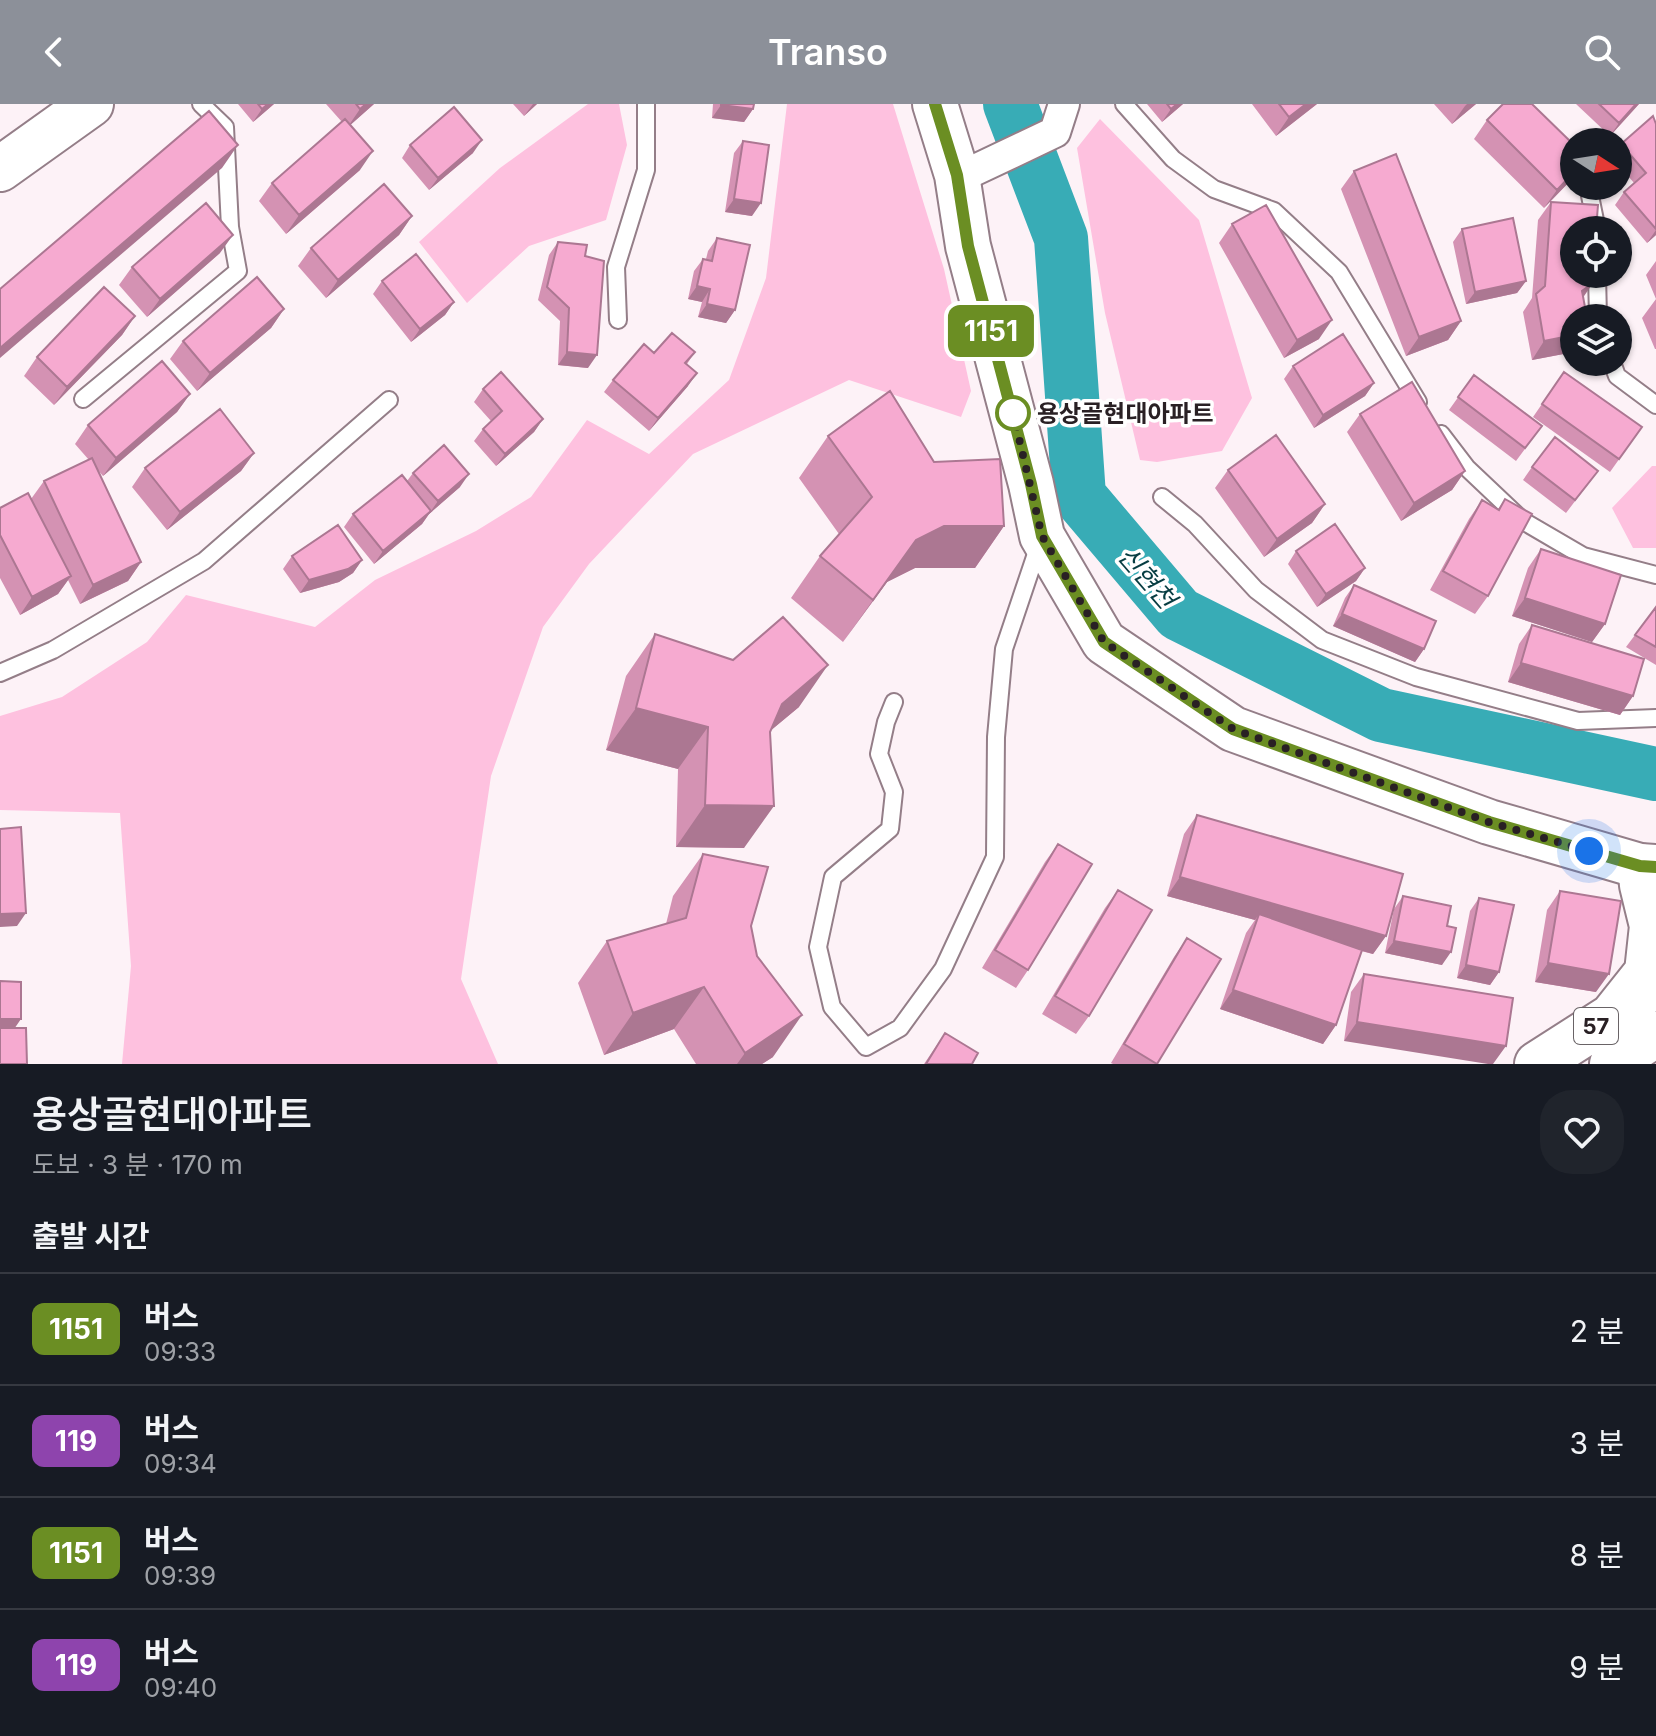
<!DOCTYPE html>
<html lang="ko">
<meta charset="utf-8">
<style>
:root{--surface:#171b24;--page:#20242c;--text:#f1f3f6;--muted:#9ea1a6;--line:#363941;--accent:#8c9099}
body{margin:0;font-family:Inter,"Noto Sans KR",sans-serif;background:var(--page);color:var(--text);height:100vh;display:flex;flex-direction:column;font-size:30px;white-space:nowrap}
*{box-sizing:border-box;margin:0}
p{font-size:26px;color:var(--muted)}
.icon{flex:none;width:44px;height:44px;fill:none;stroke:currentColor;stroke-width:2;stroke-linecap:round;stroke-linejoin:round}
.map{position:relative;height:960px;overflow:hidden}
.details{display:flex;flex-direction:column;background:var(--surface);flex:1}
.details>*{flex:none}
.badge{padding:0 16px;border-radius:12px;font-size:28px;line-height:52px}
.needle{width:52px;rotate:102deg}
.fabs{position:absolute;left:1560px;top:24px;display:grid;gap:16px}
.fabs a{display:grid;place-items:center;width:72px;height:72px;border-radius:50%;background:var(--surface);box-shadow:0 2px 6px #0004;font-size:40px}
.you{position:absolute;width:40px;height:40px;margin:-20px;border:6px solid #fff;border-radius:50%;background:#1a73e8;box-shadow:0 0 0 12px #1a73e833}
.map>.badge{position:absolute;translate:-50% -50%;box-shadow:0 0 0 4px #fff}
h2{padding:0 32px;font-size:30px;line-height:72px}
.round{display:grid;place-items:center;flex:none;width:84px;height:84px;border-radius:32px;background:var(--page)}
.summary{display:flex;align-items:center;justify-content:space-between;height:136px;padding:0 32px}
h1{font-size:38px;font-weight:600;line-height:60px}
ul{padding:0;list-style:none}
li{display:flex;align-items:center;gap:24px;height:112px;padding:0 32px;border-top:2px solid var(--line)}
li div{flex:1}
li b{display:block;font-size:30px}
li em{font-style:normal}
li .badge{min-width:88px;font-weight:700;text-align:center}
header{display:flex;justify-content:space-between;align-items:center;height:104px;padding:0 32px;background:var(--accent);color:#fff;font-size:36px;font-weight:600}
.map>svg:first-child{display:block}
.green{fill:#fec1df}
.lines{fill:none;stroke-linecap:round;stroke-linejoin:round}
.river{stroke:#38acb6;stroke-width:54}
.lane-casing{stroke:#947e88;stroke-width:20}
.street-casing{stroke:#947e88;stroke-width:34}
.secondary-casing{stroke:#947e88;stroke-width:48}
.highway-casing{stroke:#947e88;stroke-width:48}
.lane{stroke:#fff;stroke-width:16}
.street{stroke:#fff;stroke-width:30}
.secondary{stroke:#fff;stroke-width:44}
.highway{stroke:#fff;stroke-width:44}
.wall{fill:#d492b3}
.shaded-wall{fill:#ac7792}
.building{fill:#f6aad0;stroke:#ac7792;stroke-width:2}
.line-casing{stroke:#fff;stroke-width:18}
.line{stroke:#6b8e23;stroke-width:12}
.walk{stroke:#292024;stroke-width:8;stroke-dasharray:0 14.4}
.stop-dot{fill:#fff;stroke:#6b8e23;stroke-width:4}
.labels{text-anchor:middle;dominant-baseline:central;stroke-width:7;stroke-linejoin:round;paint-order:stroke}
.shield{fill:#fff;stroke:#696366;stroke-width:2}
.shield-label{font-size:22px;font-weight:bold;fill:#292024}
.stop-label{font-size:24px;font-weight:bold;fill:#292024;stroke:#fff;text-anchor:start}
.water-label{font-size:26px;font-style:italic;fill:#073d42;stroke:#fff}
</style>
<header><svg class="icon" aria-label="back" viewBox="0 0 24 24"><path d="M15 5l-7 7 7 7"/></svg>Transo<svg class="icon" aria-label="search" viewBox="0 0 24 24"><circle cx="10" cy="10" r="6"/><path d="M15 15l6 6"/></svg></header>
<div class="map">
<svg width="1656" height="960" viewBox="0 0 1656 960">
<rect width="100%" height="100%" fill="#fdf2f7"/>
<path class="green" d="M588,0H619L627,41L606,116L529,142L467,199L419,138L500,64Z
M787,0H893L944,165L971,287L961,313L849,276L693,350L589,460L543,523L491,672L461,875L498,960H122L131,862L120,709L0,706V612L62,593L147,538L186,491L315,523L375,476L476,427L531,393L587,316L649,350L729,276L766,174Z
M1100,15L1199,116L1252,294L1222,347L1157,358L1140,356L1105,209L1077,44Z
M1652,362H1656V444H1633L1612,404Z"/>
<g class="lines">
<path class="river" d="M1010,0L1061,134L1079,392L1179,510L1381,611L1656,670"/>
<g class="lane-casing">
<path id="lane" d="M1124,0L1173,55L1214,85L1274,107L1339,168L1418,298
M1588,82L1597,126
M1597,170L1598,214
M618,216L616,163L646,66V0
M1612,258L1617,272L1656,301
M83,295L238,167L230,123L225,23L201,0
M1441,330L1467,364L1523,417L1583,452L1656,471
M1162,393L1195,420L1256,486L1322,536L1416,573L1578,617L1656,614
M0,569L53,546L204,457L389,296
M894,598L886,618L879,650L894,688L890,725L833,773L818,843L832,903L866,943L900,924L943,865L995,753L996,633L1004,545L1039,441"/>
</g>
<g class="street-casing">
<path id="street" d="M957,71L975,66L1055,28L1064,0"/>
</g>
<g class="secondary-casing">
<path id="secondary" d="M935,0L957,71L968,142L1031,380L1042,432L1104,538L1233,625L1489,718L1640,762L1656,763
M0,65L91,0"/>
</g>
<g class="highway-casing">
<path id="highway" d="M1612,912L1647,868L1652,822L1642,781L1640,762
M1537,960L1637,896
M1612,960L1656,930"/>
</g>
<use href="#lane" class="lane"/>
<use href="#street" class="street"/>
<use href="#secondary" class="secondary"/>
<use href="#highway" class="highway"/>
</g>
<path class="wall" d="M238,0H274L253,18Z
M326,0H374L350,21L360,66L286,130L259,97L272,79L342,18Z
M513,0H537L524,12Z
M713,0H754L753,5L744,18L712,14Z
M1147,0H1183L1162,18Z
M1252,0H1317L1276,32Z
M1434,0H1476L1452,20Z
M1576,0H1639L1610,32Z
M1487,16L1574,73L1544,104L1474,35Z
M1656,20V131L1647,139L1615,101L1624,88L1634,79L1618,60V45L1621,40Z
M743,37L752,112L725,108L734,49Z
M410,41L473,49L429,86L402,54Z
M1354,67L1461,217L1448,236L1406,252L1341,85Z
M1551,98L1583,192L1574,214V248L1532,256L1523,208L1532,194L1538,116Z
M412,112L399,131L326,194L298,162L311,144Z
M1232,120L1319,235L1284,254L1219,139Z
M1462,125L1526,177L1517,189L1466,200L1453,138Z
M717,134L735,206L726,219L698,213L702,198L688,195L694,167L703,155H706L708,147Z
M558,138L588,264L558,261L560,217L538,196L549,151Z
M220,149L147,213L119,181L132,163Z
M1656,157V195L1646,171Z
M382,177L454,198L445,211L411,238L373,190Z
M1656,195V245H1655L1642,214Z
M284,205L271,224L197,287L170,255L183,237Z
M135,212L122,231L54,301L24,272L37,253Z
M695,248L687,260L688,282L649,327L604,288L613,276L654,249Z
M1293,262L1374,279L1365,292L1314,324L1284,275Z
M1564,268L1642,323L1610,368L1533,313Z
M1474,271L1542,322L1516,357L1449,306Z
M483,285L543,315L534,328L496,362L474,337L483,325L491,317L474,298Z
M190,290L177,308L103,372L96,364L141,458L128,477L80,500L68,476L58,490L20,511L0,474V404L31,395L44,377L89,356L75,340L88,321Z
M1360,310L1465,367L1452,386L1401,417L1347,328Z
M828,332L934,358L1004,422L975,464H915L887,478L843,538L791,494L820,452L839,430L799,374Z
M254,349L241,367L167,426L132,383L145,364Z
M1532,363L1598,367L1566,409L1523,376Z
M1228,366L1325,400L1312,419L1264,453L1215,384Z
M413,369L460,383L429,410L422,420L374,460L344,423L353,410L407,377Z
M1505,395L1488,492L1475,510L1430,486L1469,415L1482,396L1498,405Z
M1541,445L1605,520L1592,538L1512,512L1528,464Z
M1296,447L1365,464L1356,477L1317,503L1288,460Z
M292,452L362,456L353,469L339,478L300,489L283,465Z
M1354,481L1424,545L1415,558L1333,522L1345,494Z
M1656,503V561L1626,543Z
M1532,521L1633,592L1620,611L1508,578L1519,540Z
M655,530L799,603L770,627L744,744L676,743L678,665L606,646L626,572Z
M1197,711L1386,832L1373,850L1361,847L1336,921L1323,940L1220,905L1246,829L1255,816L1167,792L1184,730Z
M1058,740L1028,866L1016,884L982,864L1045,758Z
M703,750L751,822L773,953L762,960H696L674,925L604,951L578,879L607,837L666,820L673,792Z
M1118,786L1089,912L1076,930L1042,910L1105,804Z
M1560,787L1596,888L1535,878L1547,806Z
M1403,792L1447,822L1442,861L1385,849L1394,805Z
M1479,794L1499,868L1490,881L1457,874L1470,807Z
M1187,834L1158,960H1113L1111,959L1174,853Z
M1364,870L1513,894L1344,937L1351,888Z
M945,929L972,960H924Z"/>
<path class="shaded-wall" d="M268,0H274L253,18L262,5Z
M366,0H374L347,24L360,5Z
M533,0H537L524,12Z
M1177,0H1183L1162,18L1171,5Z
M1306,0H1317L1276,32L1289,13Z
M1467,0H1476L1452,20L1465,2Z
M1636,0H1639L1610,32L1619,19Z
M721,1L753,5L744,18L712,14Z
M482,36L473,49L429,86L438,74Z
M238,41L222,64L0,254V244Z
M373,47L360,66L286,130L299,111Z
M1574,68V73L1544,104L1557,86Z
M734,95L761,99L752,112L725,108Z
M412,112L399,131L326,194L338,176Z
M1656,126V131L1647,139Z
M233,131L220,149L147,213L160,195Z
M1526,177L1517,189L1466,200L1475,188Z
M1593,179L1580,198L1582,187Z
M697,182L710,185L702,198L688,195Z
M454,198L445,211L411,238L420,225Z
M707,200L735,206L726,219L698,213Z
M284,205L271,224L197,287L210,269Z
M135,212L122,231L54,301L67,283Z
M1332,216L1319,235L1284,254L1297,236Z
M1461,217L1448,236L1406,252L1419,233Z
M1574,231V248L1532,256L1544,237Z
M567,248L597,251L588,264L558,261Z
M697,269L688,282L649,327L658,314Z
M1374,279L1365,292L1314,324L1323,311Z
M190,290L177,308L103,372L116,354Z
M543,315L534,328L496,362L505,350Z
M254,349L241,367L167,426L180,408Z
M1465,367L1452,386L1401,417L1414,399Z
M469,370L460,383L429,410L422,420L374,460L383,447L431,407L438,397Z
M1325,400L1312,419L1264,453L1277,435Z
M944,422H1004L975,464H915L887,478L843,538L916,436Z
M362,456L353,469L339,478L300,489L309,476Z
M141,458L128,477L80,500L93,481Z
M1365,464L1356,477L1317,503L1326,490Z
M71,472L58,490L20,511L32,493Z
M1525,494L1605,520L1592,538L1512,512Z
M1342,510L1424,545L1415,558L1333,522Z
M1521,559L1633,592L1620,611L1508,578Z
M828,561L799,603L752,642L782,600Z
M636,604L708,623L678,665L606,646Z
M705,701L774,702L744,744L676,743Z
M1180,773L1386,832L1373,850L1257,817L1259,810L1255,816L1167,792Z
M26,809L17,822L0,823V810Z
M1394,837L1451,848L1442,861L1385,849Z
M1548,859L1609,870L1596,888L1535,878Z
M1466,861L1499,868L1490,881L1457,874Z
M704,883L674,925L604,951L633,909Z
M1233,886L1336,921L1323,940L1220,905Z
M802,911L773,953L762,960H737L745,949Z
M0,915H21L12,928H0Z
M1357,918L1506,942L1493,960H1488L1344,937Z"/>
<path class="building" d="M258,0H268L262,5Z
M356,0H366L360,5Z
M721,0H754L753,5L721,1Z
M1167,0H1177L1171,5Z
M1279,0H1306L1289,13Z
M1503,0H1532L1574,41V68L1557,86L1487,16Z
M1599,0H1636L1619,19Z
M454,3L482,36L438,74L410,41Z
M209,7L238,41L0,244V185Z
M1653,12L1656,20V125L1624,88L1646,69L1621,40Z
M345,15L373,47L299,111L272,79Z
M743,37L769,41L761,99L734,95Z
M1396,50L1461,217L1419,233L1354,67Z
M384,80L412,112L338,176L311,144Z
M1551,98L1598,101L1596,126H1574V170H1593V179L1582,187L1587,214H1574V231L1544,237L1536,190L1545,182Z
M206,99L233,131L160,195L132,163Z
M1266,101L1332,216L1297,236L1232,120Z
M1513,114L1526,177L1475,188L1462,125Z
M717,134L750,141L735,206L707,200L710,185L697,182L703,155L712,157Z
M558,138L587,141L585,152L604,157L597,251L567,248L569,204L547,183Z
M416,150L454,198L420,225L382,177Z
M257,173L284,205L210,269L183,237Z
M104,183L135,212L67,283L37,253Z
M672,229L695,248L685,259L697,269L658,314L613,276L644,240L654,249Z
M1343,230L1374,279L1323,311L1293,262Z
M162,257L190,290L116,354L88,321Z
M501,268L543,315L505,350L483,325L502,307L483,285Z
M1564,268L1642,323L1619,355L1542,300Z
M1474,271L1542,322L1525,344L1458,293Z
M1412,278L1465,367L1414,399L1360,310Z
M890,287L934,358L1000,355L1004,422H944L916,436L873,496L820,452L872,393L828,332Z
M220,305L254,349L180,408L145,364Z
M1276,331L1325,400L1277,435L1228,366Z
M1555,333L1598,367L1575,396L1532,363Z
M444,341L469,370L438,397L413,369Z
M92,354L141,458L93,481L44,377Z
M402,371L431,407L383,447L353,410Z
M28,389L71,472L32,493L0,431V404Z
M1505,395L1532,410L1488,492L1443,467L1482,396L1499,406Z
M1335,420L1365,464L1326,490L1296,447Z
M338,421L362,456L348,465L309,476L292,452Z
M1541,445L1621,471L1605,520L1525,494Z
M1354,481L1436,517L1424,545L1342,510Z
M1656,503V543L1635,531Z
M783,513L828,561L782,600L770,628L774,702L705,701L708,623L636,604L655,530L733,556Z
M1532,521L1644,555L1633,592L1521,559Z
M1197,711L1403,770L1386,832L1180,773Z
M21,723L26,809L0,810V725Z
M1058,740L1092,760L1028,866L995,846Z
M703,750L768,763L751,822L757,852L802,911L745,949L704,883L633,909L607,837L686,814Z
M1118,786L1152,806L1089,912L1055,892Z
M1560,787L1621,797L1609,870L1548,859Z
M1403,792L1451,802L1447,822L1456,824L1451,848L1394,837Z
M1479,794L1514,801L1499,868L1466,861Z
M1259,810L1362,846L1336,921L1233,886Z
M1187,834L1221,855L1157,960L1124,940Z
M1364,870L1513,894L1506,942L1357,918Z
M0,877L21,878V915H0Z
M0,924H26L27,960H0Z
M945,929L978,949L972,960H926Z"/>
<g class="lines">
<g class="line-casing">
<path id="line" d="M935,0L957,71L968,142L1031,380L1042,432L1104,538L1233,625L1489,718L1640,762L1656,763"/>
</g>
<use href="#line" class="line"/>
<path class="walk" d="M1013,309L1042,432L1104,538L1233,625L1489,718L1589,747"/>
</g>
<circle class="stop-dot" cx="1013" cy="309" r="16"/>
<g class="labels">
<rect class="shield" x="1574" y="904" width="44" height="36" rx="6"/>
<g class="shield-label">
<text x="1596" y="922">57</text>
</g>
<g class="stop-label">
<text x="1037" y="309">용상골현대아파트</text>
</g>
<g class="water-label">
<text transform="translate(1147 473) rotate(49)">신현천</text>
</g>
</g>
</svg>
<div class="fabs">
<a><svg class="needle" viewBox="-14 -14 28 28"><path d="M0-13l5 13h-10z" fill="#e53935"/><path d="M0 13l5-13h-10z" fill="#9ea1a6"/></svg></a>
<a><svg class="icon" aria-label="locate" viewBox="0 0 24 24"><circle cx="12" cy="12" r="6"/><path d="M12 2v4M12 18v4M2 12h4M18 12h4"/></svg></a>
<a><svg class="icon" aria-label="layers" viewBox="0 0 24 24"><path d="M12 4l9 5-9 5-9-5zM3 14l9 5 9-5"/></svg></a>
</div>
<div class="you" style="left:1589px;top:747px"></div>
<b class="badge" style="left:991px;top:227px;background:#6b8e23;color:#fff">1151</b>
</div>
<section class="details">
<div class="summary"><div><h1>용상골현대아파트</h1><p>도보 · 3 분 · 170 m</p></div><a class="round"><svg class="icon" aria-label="heart" viewBox="0 0 24 24"><path d="M12 20l-8-8c-3-5 5-10 8-4 3-6 11-1 8 4z"/></svg></a></div>
<h2>출발 시간</h2>
<ul>
<li><span class="badge" style="background:#6b8e23;color:#fff">1151</span><div><b>버스</b><p>09:33</p></div><em>2 분</em></li>
<li><span class="badge" style="background:#8e44ad;color:#fff">119</span><div><b>버스</b><p>09:34</p></div><em>3 분</em></li>
<li><span class="badge" style="background:#6b8e23;color:#fff">1151</span><div><b>버스</b><p>09:39</p></div><em>8 분</em></li>
<li><span class="badge" style="background:#8e44ad;color:#fff">119</span><div><b>버스</b><p>09:40</p></div><em>9 분</em></li>
</ul>
</section>
